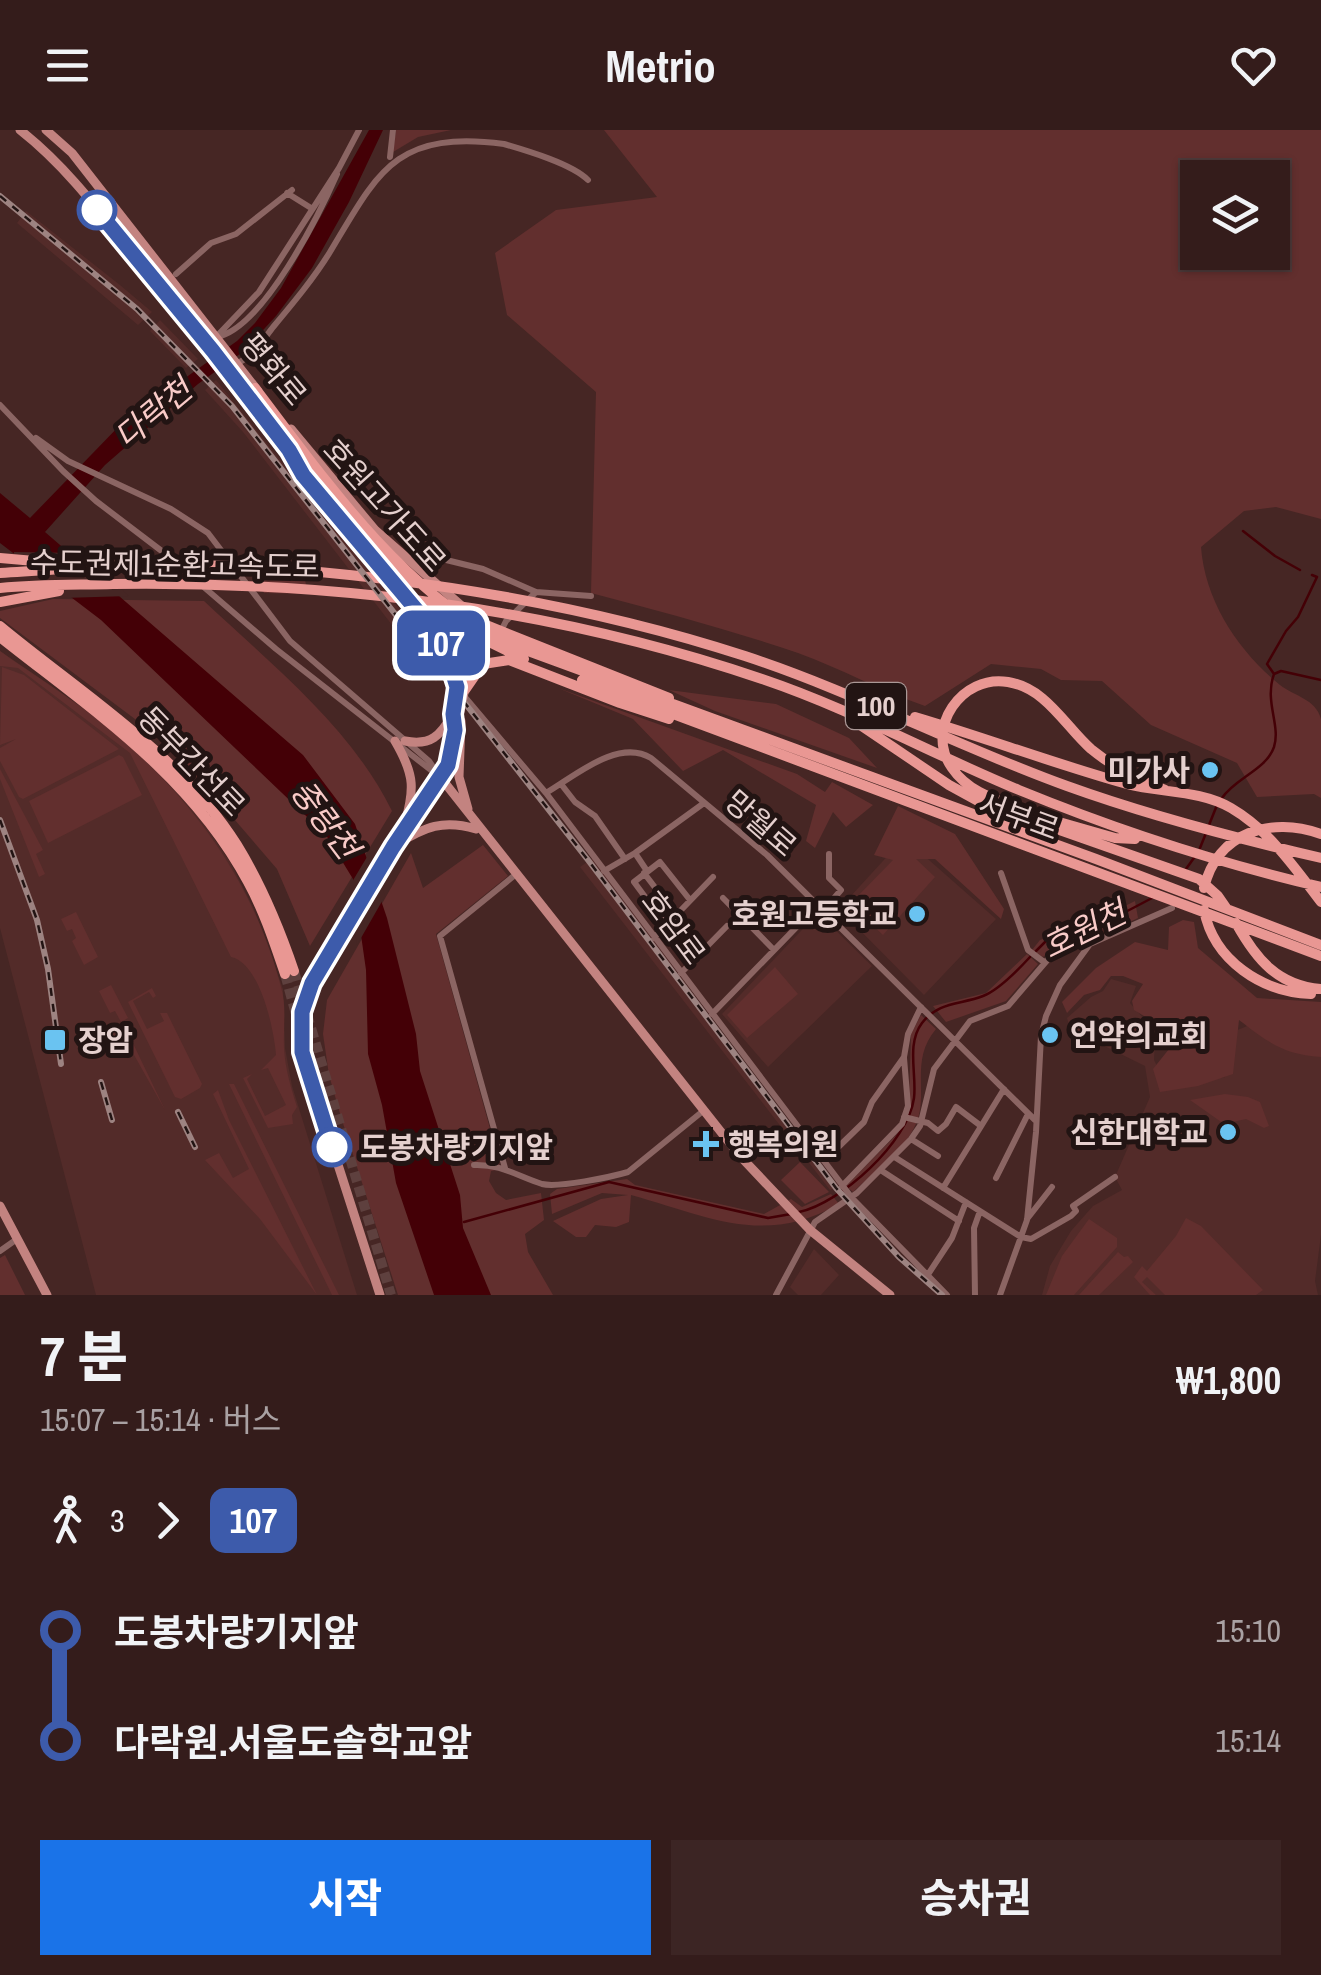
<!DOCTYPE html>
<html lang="ko">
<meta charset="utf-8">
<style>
:root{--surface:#341c1b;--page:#3c2524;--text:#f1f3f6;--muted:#a9a1a3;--line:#4e3a3a;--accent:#1a73e8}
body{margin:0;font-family:"Archivo Narrow","Noto Sans KR",sans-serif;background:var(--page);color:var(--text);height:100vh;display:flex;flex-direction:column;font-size:38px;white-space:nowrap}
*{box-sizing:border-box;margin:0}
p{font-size:32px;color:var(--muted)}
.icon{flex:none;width:55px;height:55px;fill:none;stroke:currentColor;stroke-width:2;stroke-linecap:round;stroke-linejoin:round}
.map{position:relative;height:1165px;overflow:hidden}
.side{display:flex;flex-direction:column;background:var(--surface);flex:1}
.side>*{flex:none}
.badge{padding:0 20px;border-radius:15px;font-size:35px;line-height:65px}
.buttons{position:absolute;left:1180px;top:30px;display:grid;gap:20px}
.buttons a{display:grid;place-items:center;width:110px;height:110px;border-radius:0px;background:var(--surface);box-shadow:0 2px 8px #0004,0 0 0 2px var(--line);font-size:50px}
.map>.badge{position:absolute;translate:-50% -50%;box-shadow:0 0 0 5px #fff}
.legs{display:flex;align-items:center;gap:15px;height:110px;padding:0 40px;font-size:32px}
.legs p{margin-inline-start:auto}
.overview{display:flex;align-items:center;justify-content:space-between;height:170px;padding:0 40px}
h1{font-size:55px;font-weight:800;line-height:75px}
.action{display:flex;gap:20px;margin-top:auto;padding:20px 40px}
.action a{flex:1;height:115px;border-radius:0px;background:var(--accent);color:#fff;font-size:40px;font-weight:800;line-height:115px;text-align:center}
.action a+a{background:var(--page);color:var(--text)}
ul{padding:0 40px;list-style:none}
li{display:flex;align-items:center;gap:35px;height:110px;font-size:38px}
li i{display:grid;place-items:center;width:15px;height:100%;margin:0 12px;background:currentColor}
li i::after{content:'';width:25px;height:25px;margin:-12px;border:8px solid;border-radius:50%;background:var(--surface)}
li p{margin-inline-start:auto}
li:first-child i{background:linear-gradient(#0000 50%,currentColor 0)}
li:last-child i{background:linear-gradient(currentColor 50%,#0000 0)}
header{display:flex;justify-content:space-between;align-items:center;height:130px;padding:0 40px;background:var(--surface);font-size:45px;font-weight:800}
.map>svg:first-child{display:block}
.built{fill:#532b29}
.green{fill:#622f2e;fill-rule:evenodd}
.water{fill:#440006}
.pier{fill:#462624}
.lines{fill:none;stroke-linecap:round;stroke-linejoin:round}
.stream{stroke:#440006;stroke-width:2.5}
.highway-tunnel{stroke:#5e403e;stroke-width:10;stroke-dasharray:10 5;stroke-linecap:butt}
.minor{stroke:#8b6563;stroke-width:6}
.major{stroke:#c38380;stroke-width:9}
.highway{stroke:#e99793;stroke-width:10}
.rail-casing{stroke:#9d8381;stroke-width:6}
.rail{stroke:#221413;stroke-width:2.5;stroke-dasharray:8;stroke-linecap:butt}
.line-1-casing{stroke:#fff;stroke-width:22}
.line-1{stroke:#3d5bab;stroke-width:15}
.stop-1-dot{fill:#fff;stroke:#3d5bab;stroke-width:5}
.poi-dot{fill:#6ac3f1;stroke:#221413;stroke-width:4}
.labels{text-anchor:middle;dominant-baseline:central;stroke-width:10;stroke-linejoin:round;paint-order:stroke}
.shield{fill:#221413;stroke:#aa9896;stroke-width:2.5}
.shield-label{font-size:28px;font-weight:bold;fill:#e5d0ce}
.street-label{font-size:30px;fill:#e5d0ce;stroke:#221413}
.poi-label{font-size:30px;font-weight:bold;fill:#e5d0ce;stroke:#221413;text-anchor:end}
.stop-label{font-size:30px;font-weight:bold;fill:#e5d0ce;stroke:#221413;text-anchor:start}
.water-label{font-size:32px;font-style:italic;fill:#f9cbc8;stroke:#221413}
</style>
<header><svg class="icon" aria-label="menu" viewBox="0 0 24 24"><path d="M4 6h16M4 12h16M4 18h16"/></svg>Metrio<svg class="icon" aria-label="heart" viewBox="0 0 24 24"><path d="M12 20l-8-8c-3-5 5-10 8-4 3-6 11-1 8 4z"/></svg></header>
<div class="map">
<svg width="1321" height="1165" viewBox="0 0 1321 1165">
<rect width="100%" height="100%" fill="#462624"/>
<path class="built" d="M26,81L120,155L152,182L138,195L17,93Z
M160,190L198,229L186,238L150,201Z
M216,250L447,538L436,552L243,302L205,260Z
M0,521L94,585L191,675L230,732L254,779L283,859L285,918L292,956L357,1165H96L0,798Z
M904,708L996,789L924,865L839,779Z
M593,728L774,973L839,1056L830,1060L580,737Z
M818,783L872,836L768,937L722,884Z
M1111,849L1136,856L1130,873L1151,897L1155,910L1154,930L1167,956L1225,947L1235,901L1262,890L1321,883V1105L1315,1151L1318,1165H1042L1050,1136L1071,1101L1093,1076L1122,1060L1115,1047L1150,967L1145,936L1070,899L1067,888L1091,867L1103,861Z
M814,1119L839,1145L821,1165H798L790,1157Z"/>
<path class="green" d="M396,0H451L418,7L393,22Z
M604,0H1321V389L1276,377L1244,381L1201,417C1205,471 1238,521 1280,555C1294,566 1316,569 1321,589C1321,606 1321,648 1321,668L1314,664L1257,667L1237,633L1151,595L1102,551L1061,550L1041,539L991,534L925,576C881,561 842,539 798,523C730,500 660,481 591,463L596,262L507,185L495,123L556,80L657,67ZM1198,48H1272V122H1198Z
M248,431H301L308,464L264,463Z
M53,469L204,471C272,535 350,596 392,681L310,816L277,739L204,654L147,598L0,488V481Z
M0,521C39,549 81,574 118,606C196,673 255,756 281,857C287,877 283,897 284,918C285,938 291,958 297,977L292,985L293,994L268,998L243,948L252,944L247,949L265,986L286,975L268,938L261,940L276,925C274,899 260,833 231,827L130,623L18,538L0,536Z
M2,537L24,545L119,619L23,669L19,667L0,631V618L16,609L0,615Z
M558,558L797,644L825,662L832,652L873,675L846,697L833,682L815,718L806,711L816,675L723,620L683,641L633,589Z
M669,560L776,574L849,608L877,638L715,581Z
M119,625L123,627L142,665L48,713L29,671Z
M0,639L43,720L36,724L45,744L39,747L0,649Z
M898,676L955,704L1004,779L1001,789L935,729H916L935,747L883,805L850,774L893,730L874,725Z
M483,715L508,746L436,804L499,1031L500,1039L491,1041L489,1051L496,1063L506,1070L541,1063L544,1090L525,1104L528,1122L553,1165H398L341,987L329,945L323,904L327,870L411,723L423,758Z
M1135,771L1138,788C1125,794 1112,801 1098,806C1079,811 1058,813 1043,827L1032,820L1040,810L1089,794Z
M76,782L98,827L84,835L72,811L76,808L72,799L67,801L61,789Z
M1183,790L1194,792L1198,818L1257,868L1321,872V927C1283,924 1269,913 1239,890L1233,944L1198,956L1160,962L1153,939L1169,919L1149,889L1134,880L1132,871L1143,854L1123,846H1111L1100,860L1084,865L1067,883L1062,872L1096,838L1135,812L1168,820L1169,797Z
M1027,824L1038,834L1006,871L946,892L933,876L986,863Z
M775,837L798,864L747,908L727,885Z
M111,855L128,888L121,892L115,881L110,883L99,861Z
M152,858L156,866L153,868L149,862L133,871L147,899L164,891L160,883H167L202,954L200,958L181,969L175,967L128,872Z
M921,885L936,899C908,932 931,967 914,998C901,1024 873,1043 853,1062L846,1056L901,1000L909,974L911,904Z
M131,895L134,900L128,903L165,980L120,900Z
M229,954H234L339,1165H332Z
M218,960L229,990L317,1165L260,1089L205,1030L219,1023L233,1048L249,1039L213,964Z
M1225,964L1248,967L1260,972L1269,996L1264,998L1246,989L1224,994L1190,970Z
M800,1032L829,1062L805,1074L781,1050Z
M627,1049L635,1055L764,1084L791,1069L802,1077L831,1064L839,1074C763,1117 708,1086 631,1065L629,1092L616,1097L595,1095L586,1107H576L553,1091L601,1069L628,1065L602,1063L552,1084L550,1064L557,1059Z
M1186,1088L1201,1096L1263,1160L1256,1165H1165L1147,1147L1142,1152L1156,1165H1150L1134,1147L1142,1136L1147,1141L1176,1106Z
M1089,1089L1117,1108V1117L1074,1165H1046L1062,1126Z
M1118,1122L1124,1127L1128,1126L1133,1132L1099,1165H1079Z
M5,1125L25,1165H0V1128Z"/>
<path class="water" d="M369,0H383L349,72L312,138L276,186L244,221L198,254L105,335L45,402L303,625L355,694L387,788L416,904L420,941L460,1065L463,1098L491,1165H434L396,1053L382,975L368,924L366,840L353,749L326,705L101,490L0,413V363L30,388L122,293L237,211L255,193L281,158Z"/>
<path class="pier" d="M14,422L80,423L129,466L63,468L13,430Z
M370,722L385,766L357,815L349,757Z"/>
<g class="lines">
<path class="stream" d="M1243,401L1275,426L1300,440
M1274,544L1267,534L1286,501L1298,487L1317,447L1312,445
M1222,668C1235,648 1266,640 1274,617C1281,595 1264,572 1274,544L1281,541L1321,550
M1209,695L1217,675
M1200,718L1206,703
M1186,739L1196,725
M1036,821L1046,811L1095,798L1154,767
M799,1082C841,1073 908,1012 914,968C917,945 906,914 922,893C939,871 960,875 983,866C999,860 1018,840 1030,827
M464,1092L609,1052L768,1088L791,1084"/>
<path class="highway-tunnel" d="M294,841L391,1165
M285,844L311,939"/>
<path class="minor" d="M390,27L393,0
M287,63L311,78
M176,144L211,113L236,104L292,60
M216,207L259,162L339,38L359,0
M217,207C263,198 319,85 337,44
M237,233C253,228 264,208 274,196C294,172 314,148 330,122C378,42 395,0 504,14C528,21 572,34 588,50
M0,275L63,341L96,371L163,422L276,519L441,648
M36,308L68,331L171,379L208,403L290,511L429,631L438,644
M438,428L483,439L536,462L591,466
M501,501L506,491L536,462
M464,566L546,663L852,1068L947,1165
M561,654L575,672L595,686L625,729
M546,663C575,646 618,608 651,628L767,725L1035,990
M635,723L647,741
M604,741L635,723L704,673
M644,743L676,785
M1001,743L1028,820L1044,832
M723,768L774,820
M823,781L841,760L829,748V724
M666,795L634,752L660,732L690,770
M654,808L713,747
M681,843L727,796
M712,884L818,775
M904,987L928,993L938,1001L946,994L956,977L981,996
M911,1009L938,1026
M896,1028L1021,1107L1031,1109L1071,1086L1076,1081L1073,1076L1115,1047
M824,1031L864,992L872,972L904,927L908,904L921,877
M474,1035C501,1034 517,1046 542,1054C558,1058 611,1047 628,1042L703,981
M505,1038L440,806L515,745
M882,1041L959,1091
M996,1048L1028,984
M842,1056L902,994L908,976L904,928
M943,1058L1004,959
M1027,1089L1052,1057
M0,1121L17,1109
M927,1146L952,1108L966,1072
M776,1165L815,1092L857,1063L911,1009L920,996L934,939L970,891L1008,876L1056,820L1067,816L1090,814
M975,1165L974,1098L980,1081
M1000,1165L1027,1090L1036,1002L1041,906L1046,886L1060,855L1090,814L1172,778"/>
<path class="major" d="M20,0C71,40 108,93 149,143C201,205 264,275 303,345L435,501L448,528L457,557
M46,0L72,23L258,261
M291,299L375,400L481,493
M419,479L435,487L443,484L447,477
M461,591L459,647L468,679
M454,594C450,565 458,521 476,499
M395,611C416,647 414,658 404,698
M405,611C431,616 440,606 453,584
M441,648L740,1026L810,1100L890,1165
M397,714C425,697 443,689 476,699
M0,1076L47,1165
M380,1165L302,923L300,892L312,853L393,717L448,635L466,554L482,506"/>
<path class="highway" d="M255,258C326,351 394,450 498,510L1096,729L1321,815
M289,320L340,379
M370,415L405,448
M0,428L69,434
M0,443C74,439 152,430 226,435C401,445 579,472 745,526C855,562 958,617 1067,656C1150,686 1235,708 1321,728
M0,458C38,454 76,455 113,454C332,451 554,478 762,549C851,579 932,624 1019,660C1117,700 1218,733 1321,757
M0,472L59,461
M436,476L477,506L524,529
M481,493L669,568
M0,496C82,564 179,623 237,715C261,754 279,797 294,841
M0,507C92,580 191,645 248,752C264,781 274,812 285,844
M582,550L1321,826
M465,560L483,534L509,530L620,573L669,589
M915,587C986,608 1055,634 1127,654C1161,663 1200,660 1231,678C1269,700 1295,738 1321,772
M850,588L949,655L980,672L1199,749L1218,766L1227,779
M1024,680C998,670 969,663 952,638C924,598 962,544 1008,552C1046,558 1065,596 1091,619C1114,638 1138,649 1165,660
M1045,688L1115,708L1135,709
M1204,758C1217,702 1271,686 1321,704
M1204,780C1214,831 1262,862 1311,864
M1236,793C1256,829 1278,856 1321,859"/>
<g class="rail-casing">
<path id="rail" d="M0,66L137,179L232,276L588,730L836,1058L899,1127L942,1165
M0,690L37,790L48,839L61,934
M101,952L112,990
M178,982L195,1017"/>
</g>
<use href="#rail" class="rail"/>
</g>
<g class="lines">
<g class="line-1-casing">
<path id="line-1" d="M97,80L213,221L289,320L303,345L435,502L448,528L457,557L453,584L455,600L448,635L393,717L312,853L302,882V922L332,1017"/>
</g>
<use href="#line-1" class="line-1"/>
</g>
<g class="stop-1-dot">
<circle cx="97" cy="80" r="18"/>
<circle cx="332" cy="1017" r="18"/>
</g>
<g class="poi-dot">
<circle cx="1210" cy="640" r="10"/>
<circle cx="917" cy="784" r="10"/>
<circle cx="1050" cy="905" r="10"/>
<rect x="43" y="898" width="24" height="24" rx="5"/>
<circle cx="1228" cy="1002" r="10"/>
<path d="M701 999h10v10h10v10h-10v10h-10v-10h-10v-10h10z"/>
</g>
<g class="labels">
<rect class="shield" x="846" y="553" width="60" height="46" rx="8"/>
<g class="shield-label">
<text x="876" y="576">100</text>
</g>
<g class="street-label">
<text transform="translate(274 239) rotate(50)">평화로</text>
<text transform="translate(385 375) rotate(48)">호원고가도로</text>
<text transform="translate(175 434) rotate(1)">수도권제1순환고속도로</text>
<text transform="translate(192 631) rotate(46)">동부간선로</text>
<text transform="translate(1019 686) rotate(20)">서부로</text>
<text transform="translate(761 693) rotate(41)">망월로</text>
<text transform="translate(674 797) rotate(53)">호암로</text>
</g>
<g class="poi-label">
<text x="1190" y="640">미가사</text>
<text x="897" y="784">호원고등학교</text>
<text x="1070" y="905" text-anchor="start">언약의교회</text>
<text x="78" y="910" text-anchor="start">장암</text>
<text x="1208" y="1002">신한대학교</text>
<text x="728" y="1014" text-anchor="start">행복의원</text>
</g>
<g class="stop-label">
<text x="360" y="1017">도봉차량기지앞</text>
</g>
<g class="water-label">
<text transform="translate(153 283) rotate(-40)">다락천</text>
<text transform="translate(325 689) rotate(53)">중랑천</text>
<text transform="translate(1084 799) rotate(-26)">호원천</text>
</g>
</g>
</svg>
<div class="buttons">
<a><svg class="icon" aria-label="layers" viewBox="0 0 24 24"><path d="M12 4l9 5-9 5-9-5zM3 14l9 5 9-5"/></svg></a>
</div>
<b class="badge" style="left:441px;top:513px;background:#3d5bab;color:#fff">107</b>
</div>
<section class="side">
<div class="overview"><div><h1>7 분</h1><p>15:07 – 15:14 · 버스</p></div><b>₩1,800</b></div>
<div class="legs"><svg class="icon" aria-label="walk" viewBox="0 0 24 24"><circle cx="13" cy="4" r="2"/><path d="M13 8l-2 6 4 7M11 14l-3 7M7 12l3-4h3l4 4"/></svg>3<svg class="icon" aria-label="forward" viewBox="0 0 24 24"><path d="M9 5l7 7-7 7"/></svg><b class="badge" style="background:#3d5bab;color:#fff">107</b></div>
<ul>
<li><i style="color:#3d5bab"></i><b>도봉차량기지앞</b><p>15:10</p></li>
<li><i style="color:#3d5bab"></i><b>다락원.서울도솔학교앞</b><p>15:14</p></li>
</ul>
<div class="action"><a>시작</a><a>승차권</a></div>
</section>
